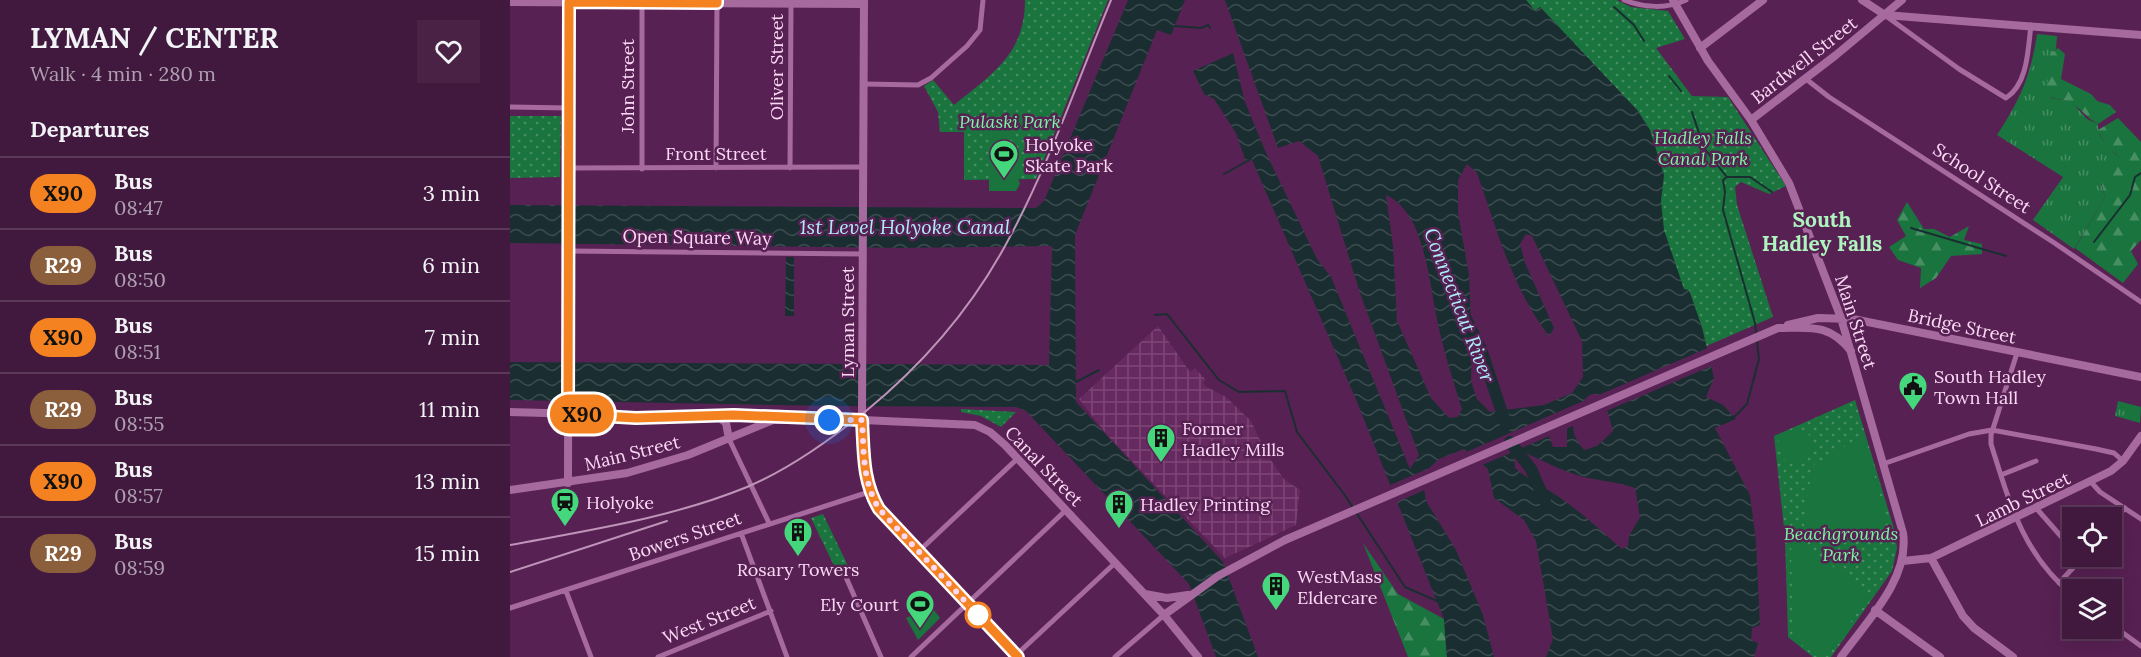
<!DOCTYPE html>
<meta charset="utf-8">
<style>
:root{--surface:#42193e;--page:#492245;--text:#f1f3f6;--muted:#aea0b0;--line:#5a3858}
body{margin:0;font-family:Lora,serif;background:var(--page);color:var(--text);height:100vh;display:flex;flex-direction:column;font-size:22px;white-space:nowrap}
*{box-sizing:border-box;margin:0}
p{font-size:20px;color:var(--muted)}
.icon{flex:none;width:33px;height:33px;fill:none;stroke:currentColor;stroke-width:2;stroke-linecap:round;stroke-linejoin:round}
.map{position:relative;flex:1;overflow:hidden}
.panel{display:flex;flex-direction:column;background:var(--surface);width:510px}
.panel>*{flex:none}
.badge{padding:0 12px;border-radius:20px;font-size:21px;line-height:39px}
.fabs{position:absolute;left:1552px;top:507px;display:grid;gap:12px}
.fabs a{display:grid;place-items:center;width:60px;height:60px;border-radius:0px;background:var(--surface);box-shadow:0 6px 24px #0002,0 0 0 2px var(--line);font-size:30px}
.you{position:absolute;width:30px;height:30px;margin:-15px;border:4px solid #fff;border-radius:50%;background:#1a73e8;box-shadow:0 0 0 9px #1a73e833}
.map>.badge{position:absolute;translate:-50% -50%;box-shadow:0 0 0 3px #fff}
h2{padding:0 30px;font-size:22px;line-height:54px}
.round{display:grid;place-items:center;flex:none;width:63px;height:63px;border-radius:0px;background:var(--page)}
.overview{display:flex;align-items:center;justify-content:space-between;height:102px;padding:0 30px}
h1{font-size:28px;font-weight:700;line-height:45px}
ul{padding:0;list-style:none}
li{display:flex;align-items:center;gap:18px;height:72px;padding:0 30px;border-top:2px solid var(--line)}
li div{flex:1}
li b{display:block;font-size:22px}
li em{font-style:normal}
li .badge{min-width:66px;font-weight:700;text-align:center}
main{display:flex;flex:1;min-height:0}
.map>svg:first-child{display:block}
.industrial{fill:url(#industrial-grid)}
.grass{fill:url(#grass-tufts)}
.forest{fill:url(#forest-firs)}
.park{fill:url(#park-dots)}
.pitch{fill:#19743d}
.water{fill:url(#water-waves);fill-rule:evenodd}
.pier{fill:#582153}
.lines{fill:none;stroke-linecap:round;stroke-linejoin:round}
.stream{stroke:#1a2e32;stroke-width:2}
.river{stroke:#1a2e32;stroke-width:12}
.street{stroke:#a76a9f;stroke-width:5}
.secondary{stroke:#a76a9f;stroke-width:8}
.rail{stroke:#be94b8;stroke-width:2}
.line-casing{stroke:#fff;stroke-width:14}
.line{stroke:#f58220;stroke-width:9}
.walk{stroke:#fbd9f5;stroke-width:6;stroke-dasharray:0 10.8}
.stop-dot{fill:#fff;stroke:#f58220;stroke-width:3}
.labels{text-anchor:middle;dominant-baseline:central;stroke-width:5;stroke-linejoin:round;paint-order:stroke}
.street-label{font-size:18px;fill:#fbd9f5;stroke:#582153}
.park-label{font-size:18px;font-style:italic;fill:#79f6a0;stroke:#582153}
.poi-label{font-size:18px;fill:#fbd9f5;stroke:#582153;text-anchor:start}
.water-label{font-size:20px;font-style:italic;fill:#adecf9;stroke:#582153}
.quarter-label{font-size:21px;font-weight:bold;fill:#aef4bf;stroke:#582153}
</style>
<main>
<section class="panel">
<div class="overview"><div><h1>LYMAN / CENTER</h1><p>Walk · 4 min · 280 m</p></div><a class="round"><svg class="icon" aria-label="heart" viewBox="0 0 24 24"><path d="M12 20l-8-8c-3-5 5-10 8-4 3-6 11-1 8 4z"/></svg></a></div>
<h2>Departures</h2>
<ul>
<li><span class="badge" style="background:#f58220;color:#111">X90</span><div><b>Bus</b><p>08:47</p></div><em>3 min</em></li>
<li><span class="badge" style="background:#8b5e3c;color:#fff">R29</span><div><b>Bus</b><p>08:50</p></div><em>6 min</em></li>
<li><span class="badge" style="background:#f58220;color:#111">X90</span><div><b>Bus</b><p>08:51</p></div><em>7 min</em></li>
<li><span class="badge" style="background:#8b5e3c;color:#fff">R29</span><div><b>Bus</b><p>08:55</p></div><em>11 min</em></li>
<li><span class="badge" style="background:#f58220;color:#111">X90</span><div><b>Bus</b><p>08:57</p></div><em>13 min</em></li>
<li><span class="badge" style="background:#8b5e3c;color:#fff">R29</span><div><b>Bus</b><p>08:59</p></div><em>15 min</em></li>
</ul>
</section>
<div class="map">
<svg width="1631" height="657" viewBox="0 0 1631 657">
<defs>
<pattern id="industrial-grid" width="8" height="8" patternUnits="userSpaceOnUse" patternTransform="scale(1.5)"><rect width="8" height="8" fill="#662960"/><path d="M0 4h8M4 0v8" fill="none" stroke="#7d4777"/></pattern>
<pattern id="grass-tufts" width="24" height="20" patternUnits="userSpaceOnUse" patternTransform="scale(1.5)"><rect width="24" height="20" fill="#19743d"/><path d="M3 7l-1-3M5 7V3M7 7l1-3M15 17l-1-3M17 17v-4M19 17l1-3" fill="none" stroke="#478e63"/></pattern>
<pattern id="forest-firs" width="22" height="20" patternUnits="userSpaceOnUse" patternTransform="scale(1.5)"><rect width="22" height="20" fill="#19743d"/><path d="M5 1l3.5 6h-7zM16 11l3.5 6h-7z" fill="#478e63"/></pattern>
<pattern id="park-dots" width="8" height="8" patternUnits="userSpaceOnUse" patternTransform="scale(1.5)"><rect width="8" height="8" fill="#19743d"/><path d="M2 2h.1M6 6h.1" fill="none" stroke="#478e63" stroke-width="1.8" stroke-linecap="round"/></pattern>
<pattern id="water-waves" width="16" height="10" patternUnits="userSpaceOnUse" patternTransform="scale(1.5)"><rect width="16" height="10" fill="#1a2e32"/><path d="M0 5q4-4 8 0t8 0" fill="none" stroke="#3c4c50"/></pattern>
</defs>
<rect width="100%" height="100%" fill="#582153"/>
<path class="industrial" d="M648,326L680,372L685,368L696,380L693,383L695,386L716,397L741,421L756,453L774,479L790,490L786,525L715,558L597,435L569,399Z"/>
<path class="grass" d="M1527,34L1547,36L1546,49L1541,54V98L1562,102L1577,119L1588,124C1587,137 1600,150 1610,158V165L1591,184L1595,197L1564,249L1523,220L1553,177L1487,135C1510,100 1521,75 1527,34Z
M1608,401L1631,407L1630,423L1605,416Z"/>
<path class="forest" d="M1548,48L1555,54L1551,79L1581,94L1587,101L1600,105L1606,112L1588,124C1577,119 1570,106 1559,102C1550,98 1543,101 1536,93L1541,53Z
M1608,118L1631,142V240L1621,251L1628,264L1613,283L1565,248L1595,197C1591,183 1589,177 1599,165H1610V158L1596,146L1588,130Z
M1397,202L1414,229H1424L1440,237L1459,226L1454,240L1472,244V254L1441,256L1426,278L1410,288L1411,268L1388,260L1379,247L1396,236L1387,220Z
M853,543L888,594L934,619L937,657H898Z"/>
<path class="park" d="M515,0H598L526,179L454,180V132H430L428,112L414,86L423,80L444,105C482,74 515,54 515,0Z
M1016,0H1107L1121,7L1158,11L1175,39L1146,48L1182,96L1218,97L1276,186L1259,194L1231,182L1225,187L1227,205L1263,317L1176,355L1159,311L1140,130L1127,110L1030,7L1025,11Z
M0,116H51L50,177L0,178Z
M1345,400L1385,532L1387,548L1382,571L1321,657H1303L1278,637L1275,537L1264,436Z
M451,409L506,412L491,427L471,416L451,412Z
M313,514L340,570L328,574L301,518Z"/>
<path class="pitch" d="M482,132H497V159H483Z
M479,166L508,167L511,174L508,178L510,184L506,191H479Z
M1286,428C1302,432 1305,441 1302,456L1292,462L1276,464L1267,437Z
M1347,439H1355L1376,520L1372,525L1366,527L1296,535L1294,526L1302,466Z
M1286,539L1347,585L1350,584L1360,595L1315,657H1308L1283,638L1281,545Z
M421,606L430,618L408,640L396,618Z"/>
<path class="water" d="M618,0H675L661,35L647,30L565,235L566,402L713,562L748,657H706L679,584L516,411L506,407L321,406L0,400V362L539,365L542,246L393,248L0,243V205L526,208L534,201Z
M715,0H1016L1025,11L1030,7L1127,110L1140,130L1154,175L1151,201L1154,230L1174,289L1179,290L1192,327L1204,378L1196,397L1213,405L1226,419L1205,428L1240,495L1246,541L1250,625L1242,628L1241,640L1248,643L1244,657H1036L1043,639L1026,541L1014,520L984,498L978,469L954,449L929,459L912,475L916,501L946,550L973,615L984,657H937L934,619L845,397L742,160L736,162L726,133L704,99L694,94L683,71L723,53L735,102L756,153L807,259L821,277L900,469L909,455L849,290L808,156L789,141L768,148ZM957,164L967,173C987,230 1002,288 1039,336L1044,328L1015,263L1010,244L1016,234L1022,236L1072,341L1073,377L1062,393L1034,405L980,412L967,399L961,381L962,349L959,275L948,213V180ZM876,195C916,213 919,285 928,324C934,352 943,381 952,409L948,417L939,418L921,398L887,321L883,246ZM1082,394L1093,395L1103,431L1087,446L1074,450C1061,434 1060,426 1070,407C1074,401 1075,397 1082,394ZM1048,415L1057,427V447H1043L1034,421ZM1014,452C1037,463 1059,475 1084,479C1098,482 1111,483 1125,488L1130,517L1119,536L1118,546L1112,549C1091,531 1071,512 1049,497C1034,487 1019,480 1005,468L1004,456Z
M276,257H284V316H275Z"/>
<path class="pier" d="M1200,347L1204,365L1094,412L1091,398L1084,397Z
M1078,399L1065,425L1054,430L1048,419L1038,423L1042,435L970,466L954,453Z
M929,464L915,476L917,489L887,502L880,485Z"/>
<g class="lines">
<path class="stream" d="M1104,7L1124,25L1134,41
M665,26L691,28L698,25L700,28
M1159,76L1171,91
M1182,112L1194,148L1216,176
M714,174L741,159
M1401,228L1496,256
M1584,242L1620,195L1625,177L1631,173
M645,315L657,314L709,380L729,392L775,391L787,432L834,494L895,587L927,601
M566,382L589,370
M1223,418L1237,404L1249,359L1245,323L1213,210L1215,192L1213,180L1217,177H1240L1262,192"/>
<path class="river" d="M954,315L971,349L996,425
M1000,442L1021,469L1035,501"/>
<path class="street" d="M1114,0C1134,8 1157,9 1176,0
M1376,16L1449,69L1496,98C1518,84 1518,49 1521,25
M1296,79L1319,97L1543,242L1631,302
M355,84L408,85L421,78L457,46L470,30L473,0
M0,107L59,108
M59,168L354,167
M206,168L207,3
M280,168L281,3
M132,169V3
M58,251L352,254
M1507,353L1481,435V444C1499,501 1513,555 1563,595
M219,439L259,523
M1373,464L1459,434L1482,430L1586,449L1604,453L1613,461
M1491,475L1526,461
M1581,482L1590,492L1631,519
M1527,509L1563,550
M1602,523L1615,508
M231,533L277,657
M408,552L508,458
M335,575L371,657
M1549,583L1574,556
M56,591L81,657
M0,608L359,492
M1602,625L1631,646
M505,656L605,563
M148,657L261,611
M401,657L556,510
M605,657L654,615"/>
<path class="secondary" d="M354,0L352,413C352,447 352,479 369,509L508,657
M1163,0L1198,61L1241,120L1279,183L1331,318L1393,533C1400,579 1356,622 1331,657
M1352,0L1375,15L1631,35
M0,2L354,4
M1190,48L1253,0
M1241,120L1326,55L1392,0
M1278,325L1308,318L1343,319L1631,377
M0,412L210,418L216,423L219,439
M206,416L266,417
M58,483L59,0
M0,490L117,473L178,455L263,420H352L465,425L480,432L495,445L654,615L688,657
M1421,558L1453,616L1464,628L1503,657
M1393,561L1421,558L1601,471L1613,461L1631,436
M635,594L657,598L678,595
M1365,610L1430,657
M654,615L708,576L775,540L1268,328C1300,328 1319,323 1341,351"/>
<path class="rail" d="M0,545C80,530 161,518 237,487C280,469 320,440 356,411C412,365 460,310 495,246C538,168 567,82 601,0
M0,572L157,521"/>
</g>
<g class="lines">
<g class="line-casing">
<path id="line" d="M207,0V3H199L59,2L58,414L126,418L224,415L352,420C354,452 352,480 369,509L508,657"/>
</g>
<use href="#line" class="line"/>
<path class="walk" d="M319,420H352C354,452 352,480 369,509L468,615"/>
</g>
<defs>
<g id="stadium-pin" transform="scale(1.5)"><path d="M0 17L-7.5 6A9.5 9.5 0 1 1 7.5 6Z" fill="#44d77b" stroke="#582153"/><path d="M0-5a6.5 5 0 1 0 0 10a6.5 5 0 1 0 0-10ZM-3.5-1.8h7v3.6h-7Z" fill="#111"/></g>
<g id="civic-pin" transform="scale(1.5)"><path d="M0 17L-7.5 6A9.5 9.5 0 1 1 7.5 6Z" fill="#44d77b" stroke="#582153"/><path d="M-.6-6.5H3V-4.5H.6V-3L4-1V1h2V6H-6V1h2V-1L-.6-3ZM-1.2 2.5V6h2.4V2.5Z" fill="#111"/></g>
<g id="building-pin" transform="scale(1.5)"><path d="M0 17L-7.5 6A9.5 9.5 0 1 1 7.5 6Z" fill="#44d77b" stroke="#582153"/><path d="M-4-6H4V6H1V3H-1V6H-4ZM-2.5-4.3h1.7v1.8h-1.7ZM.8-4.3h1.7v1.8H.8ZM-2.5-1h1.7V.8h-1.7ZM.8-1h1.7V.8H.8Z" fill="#111"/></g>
<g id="station-pin" transform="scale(1.5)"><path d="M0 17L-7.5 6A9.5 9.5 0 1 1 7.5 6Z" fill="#44d77b" stroke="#582153"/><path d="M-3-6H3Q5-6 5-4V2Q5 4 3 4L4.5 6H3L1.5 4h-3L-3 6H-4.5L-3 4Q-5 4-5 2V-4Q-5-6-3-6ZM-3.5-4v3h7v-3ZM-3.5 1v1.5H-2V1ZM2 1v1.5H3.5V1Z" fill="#111"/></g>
</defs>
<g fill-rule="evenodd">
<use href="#stadium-pin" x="494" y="154"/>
<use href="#civic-pin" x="1403" y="386"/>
<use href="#building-pin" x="651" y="438"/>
<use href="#station-pin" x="55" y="502"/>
<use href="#building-pin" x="609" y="504"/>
<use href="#building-pin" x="288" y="532"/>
<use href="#building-pin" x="766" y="586"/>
<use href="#stadium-pin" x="410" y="604"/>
</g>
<circle class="stop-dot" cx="468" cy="615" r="12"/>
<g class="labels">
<g class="street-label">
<text transform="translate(1294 60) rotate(-38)">Bardwell Street</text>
<text transform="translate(266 67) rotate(-90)">Oliver Street</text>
<text transform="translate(117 86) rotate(-90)">John Street</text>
<text x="206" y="153">Front Street</text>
<text transform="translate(1472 178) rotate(33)">School Street</text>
<text transform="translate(187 237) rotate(1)">Open Square Way</text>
<text transform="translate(337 322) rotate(-90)">Lyman Street</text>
<text transform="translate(1346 322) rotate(72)">Main Street</text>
<text transform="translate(1452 326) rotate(12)">Bridge Street</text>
<text transform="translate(122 453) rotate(-14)">Main Street</text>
<text transform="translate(534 466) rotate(46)">Canal Street</text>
<text transform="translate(1513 499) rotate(-26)">Lamb Street</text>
<text transform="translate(175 536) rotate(-19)">Bowers Street</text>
<text transform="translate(199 620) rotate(-22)">West Street</text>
</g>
<g class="park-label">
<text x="500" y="121">Pulaski Park</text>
<text x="1193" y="137">Hadley Falls<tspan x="1193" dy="21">Canal Park</tspan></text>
<text x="1331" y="533">Beachgrounds<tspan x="1331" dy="21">Park</tspan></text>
</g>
<g class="poi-label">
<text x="515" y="144">Holyoke<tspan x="515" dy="21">Skate Park</tspan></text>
<text x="1424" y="376">South Hadley<tspan x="1424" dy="21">Town Hall</tspan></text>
<text x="672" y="428">Former<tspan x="672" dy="21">Hadley Mills</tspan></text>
<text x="76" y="502">Holyoke</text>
<text x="630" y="504">Hadley Printing</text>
<text x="288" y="569" text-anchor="middle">Rosary Towers</text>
<text x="787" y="576">WestMass<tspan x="787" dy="21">Eldercare</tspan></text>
<text x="389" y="604" text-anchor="end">Ely Court</text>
</g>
<g class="water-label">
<text x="395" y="226">1st Level Holyoke Canal</text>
<text transform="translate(950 305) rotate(69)">Connecticut River</text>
</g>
<g class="quarter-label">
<text x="1312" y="219">South<tspan x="1312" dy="24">Hadley Falls</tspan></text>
</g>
</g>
</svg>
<div class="fabs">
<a><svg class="icon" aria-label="locate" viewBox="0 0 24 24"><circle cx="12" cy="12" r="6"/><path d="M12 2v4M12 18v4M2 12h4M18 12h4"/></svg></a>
<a><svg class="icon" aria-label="layers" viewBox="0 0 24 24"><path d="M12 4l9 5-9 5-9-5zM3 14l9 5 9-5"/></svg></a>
</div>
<div class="you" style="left:319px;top:420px"></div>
<b class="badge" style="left:72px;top:414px;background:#f58220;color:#111">X90</b>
</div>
</main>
